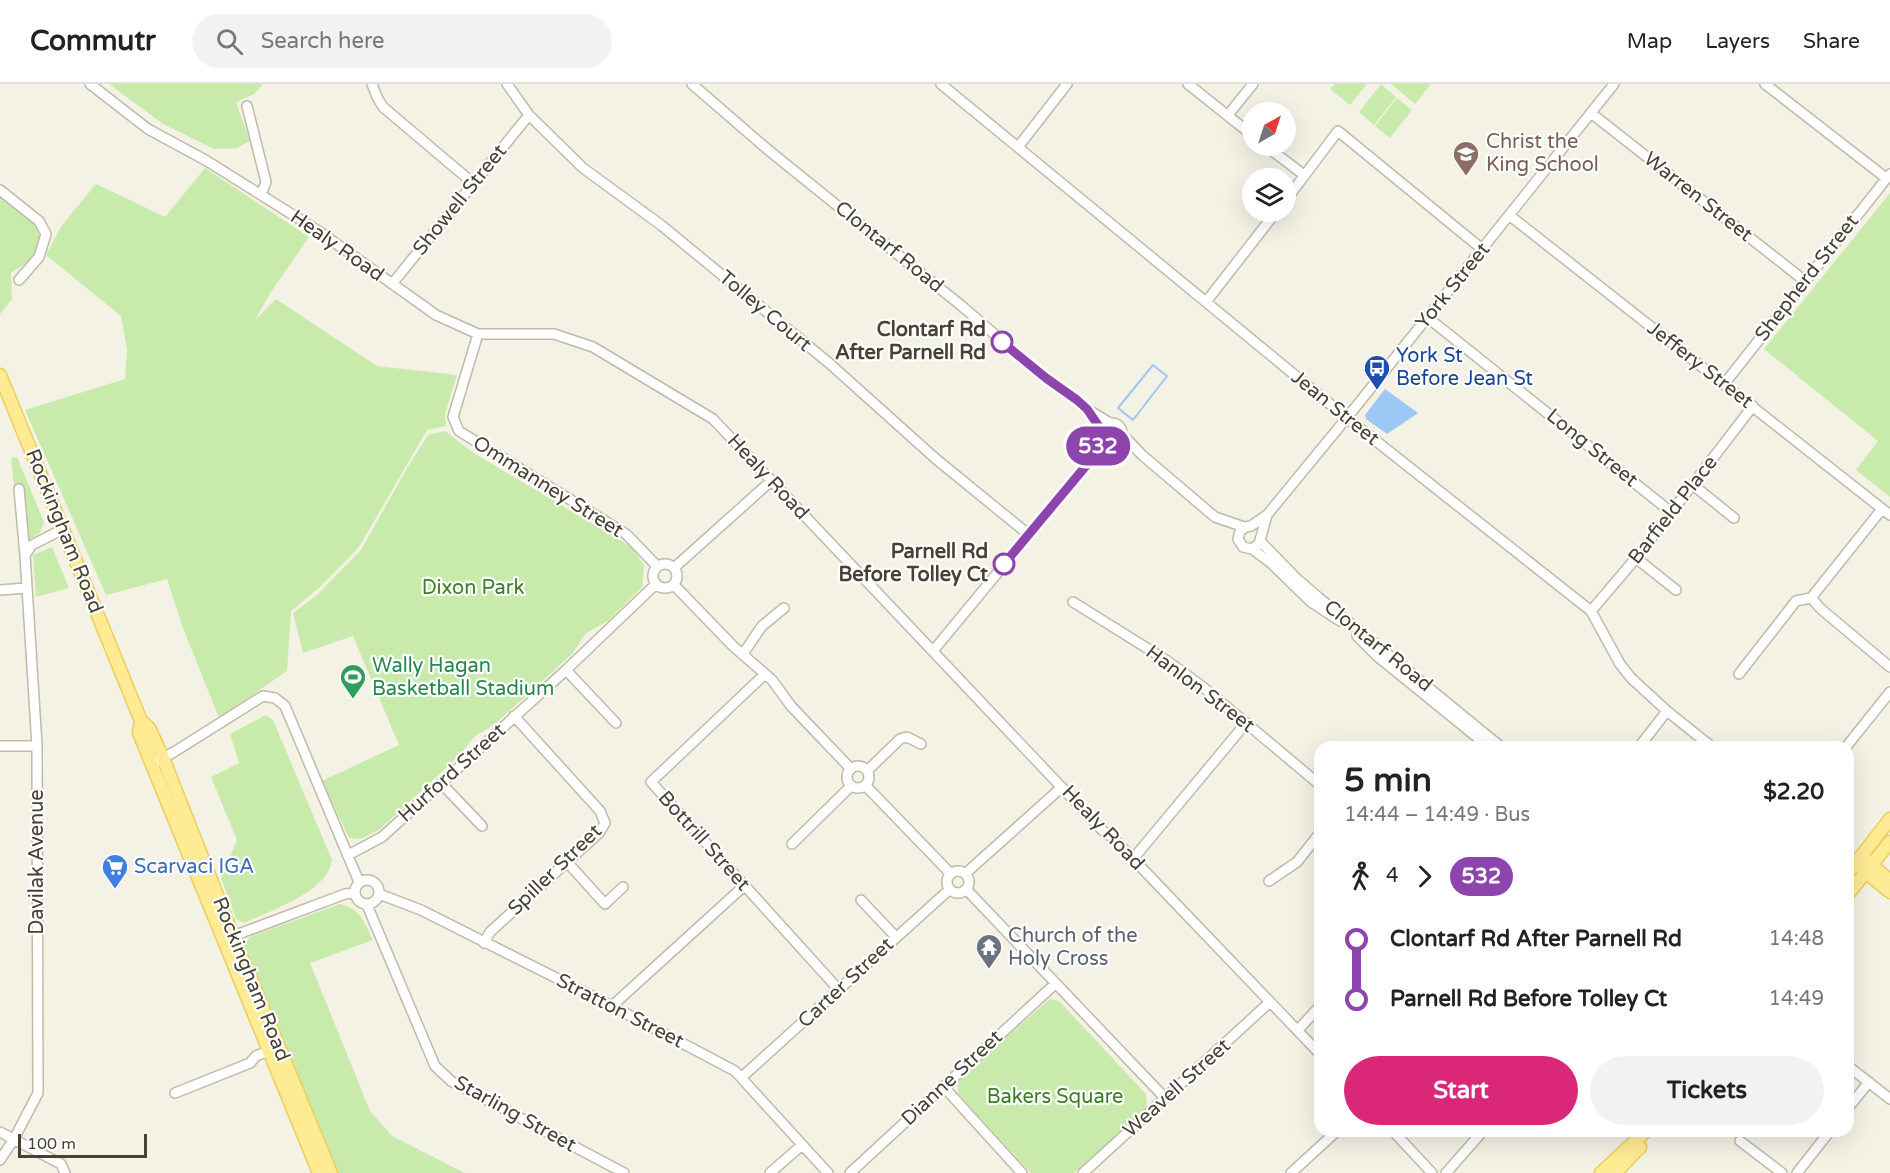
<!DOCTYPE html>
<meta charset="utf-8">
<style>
:root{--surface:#fff;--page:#f2f2f2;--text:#222;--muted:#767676;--line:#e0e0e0;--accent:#db2777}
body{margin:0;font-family:"Varela Round",sans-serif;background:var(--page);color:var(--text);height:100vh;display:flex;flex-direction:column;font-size:22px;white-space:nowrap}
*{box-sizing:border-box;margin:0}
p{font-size:20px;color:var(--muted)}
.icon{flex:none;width:33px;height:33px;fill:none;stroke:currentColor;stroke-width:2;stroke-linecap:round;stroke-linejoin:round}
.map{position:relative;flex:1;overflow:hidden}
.side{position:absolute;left:1314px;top:657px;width:540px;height:396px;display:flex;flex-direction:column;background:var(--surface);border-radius:18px;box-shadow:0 6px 24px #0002}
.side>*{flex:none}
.badge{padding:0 12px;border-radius:20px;font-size:21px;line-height:39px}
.needle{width:39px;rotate:39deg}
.fabs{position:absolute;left:1242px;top:18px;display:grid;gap:12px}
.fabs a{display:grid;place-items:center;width:54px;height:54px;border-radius:50%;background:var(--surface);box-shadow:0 6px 24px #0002;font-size:30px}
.scale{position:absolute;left:18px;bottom:15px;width:129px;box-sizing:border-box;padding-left:6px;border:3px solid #474134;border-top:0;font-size:16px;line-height:21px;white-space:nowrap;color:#474134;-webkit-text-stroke:4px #fff;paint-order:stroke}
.map>.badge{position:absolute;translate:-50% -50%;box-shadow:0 0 0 3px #fff}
.legs{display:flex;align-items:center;gap:9px;height:66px;padding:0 30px;font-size:20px}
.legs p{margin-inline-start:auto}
.headline{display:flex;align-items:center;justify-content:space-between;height:102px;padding:0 30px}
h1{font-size:33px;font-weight:700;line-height:45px}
.primary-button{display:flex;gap:12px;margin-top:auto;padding:12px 30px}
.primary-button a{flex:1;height:69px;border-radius:36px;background:var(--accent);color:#fff;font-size:24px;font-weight:700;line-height:69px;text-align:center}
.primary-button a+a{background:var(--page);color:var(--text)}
ul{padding:0 30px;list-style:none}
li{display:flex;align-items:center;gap:21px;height:60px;font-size:22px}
li i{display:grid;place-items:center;width:9px;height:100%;margin:0 8px;background:currentColor}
li i::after{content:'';width:15px;height:15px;margin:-8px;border:4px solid;border-radius:50%;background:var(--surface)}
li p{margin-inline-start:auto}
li:first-child i{background:linear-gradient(#0000 50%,currentColor 0)}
li:last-child i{background:linear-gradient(currentColor 50%,#0000 0)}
header{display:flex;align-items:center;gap:36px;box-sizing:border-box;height:84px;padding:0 30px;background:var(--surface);border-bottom:2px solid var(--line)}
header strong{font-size:28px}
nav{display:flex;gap:33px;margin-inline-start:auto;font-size:21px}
.search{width:420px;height:54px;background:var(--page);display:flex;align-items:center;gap:15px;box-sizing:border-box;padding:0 21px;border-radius:33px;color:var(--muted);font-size:22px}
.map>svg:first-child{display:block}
.green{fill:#c8ebab}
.water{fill:#9dc8f5}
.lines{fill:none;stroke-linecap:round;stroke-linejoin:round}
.stream{stroke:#9dc8f5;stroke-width:2}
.minor-casing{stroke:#c0baa7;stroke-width:12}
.major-casing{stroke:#ecce5b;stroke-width:15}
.minor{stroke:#fff;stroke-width:9}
.major{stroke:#ffeb93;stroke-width:12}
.line-1-casing{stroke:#fff;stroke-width:14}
.line-1{stroke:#8e44ad;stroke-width:9}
.stop-1-dot{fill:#fff;stroke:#8e44ad;stroke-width:3}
.labels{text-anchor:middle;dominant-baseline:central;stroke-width:4.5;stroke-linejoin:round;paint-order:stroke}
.education-label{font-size:20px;fill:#785e54;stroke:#fff;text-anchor:start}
.street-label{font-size:20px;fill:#474134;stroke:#fff}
.stop-label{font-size:20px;font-weight:bold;fill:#474134;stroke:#fff;text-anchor:end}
.transit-label{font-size:20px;fill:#164399;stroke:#fff;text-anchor:start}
.park-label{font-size:20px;fill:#3c7c23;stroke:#fff}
.leisure-label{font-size:20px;fill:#27864d;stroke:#fff;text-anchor:start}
.shop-label{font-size:20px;fill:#366cbe;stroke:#fff;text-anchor:start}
.worship-label{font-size:20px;fill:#5b616d;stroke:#fff;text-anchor:start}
</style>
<header>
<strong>Commutr</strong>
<div class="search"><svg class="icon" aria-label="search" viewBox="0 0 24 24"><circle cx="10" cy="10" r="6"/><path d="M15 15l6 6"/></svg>Search here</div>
<nav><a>Map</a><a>Layers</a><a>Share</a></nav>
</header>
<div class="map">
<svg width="1890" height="1089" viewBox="0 0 1890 1089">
<rect width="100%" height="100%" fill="#f4f1e5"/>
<path class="green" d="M109,0H263L254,10L236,18L250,57L237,64L214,65L163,40Z
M1335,0H1367L1350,21L1330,5Z
M1381,0L1396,13L1374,41L1359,28Z
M1391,0H1431L1415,20Z
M1397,14L1412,26L1390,54L1375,42Z
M205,84L309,153L269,211L255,236L276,215L377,282L457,291L445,330L446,342L427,346L359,463L320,503L291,527L287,587L219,634L183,544L167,495L106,511L25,326L125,295L127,266L121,232L46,171L62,141L96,100L165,133Z
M1890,109V413L1856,386L1878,357L1764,265Z
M0,112C20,129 57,146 31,175C25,181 17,184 11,189L12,215L0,230Z
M445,347L472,368L633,464L644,482L642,503L609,536L586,549L572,570L495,640L474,653L459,672L379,746L361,755L349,754L322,697L399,661L353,552L303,569L293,529L317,511L361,466L407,384L428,351Z
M17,373L44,438L40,449L28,456L24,403H14L11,374Z
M52,463L69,504L36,513L33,471Z
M266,631L273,636L332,776C329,807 270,827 244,839L236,835L221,794L237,756L211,693L239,679L230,650Z
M340,820C360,824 365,839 373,856L310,879L370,1027L392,1052L465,1089H336L243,864L246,857L252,852Z
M1050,915L1059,917L1146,1010L1147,1023L1074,1089H1031L959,1011C957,1004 957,999 961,993Z"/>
<path class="water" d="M1385,305L1418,329L1387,350L1366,335L1365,331Z"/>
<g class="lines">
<path class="stream" d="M1153,281L1167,292L1133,336L1118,324Z"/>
<g class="minor-casing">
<path id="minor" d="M90,0L148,45L207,77L317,146L436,231L478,250H554L593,263L713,335L1102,746L1114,755L1320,970
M372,0L377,13L383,23L474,100
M507,0L529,31L583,84L661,141L829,279L936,375L1028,450
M692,0L767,65L963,223L1030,281L1087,325L1110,339
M941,0L1347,334L1591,527L1620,580L1631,594L1667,627L1712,663
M1188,0L1252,51
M1765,0L1886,94
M247,22L266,98L261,111
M1591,29L1805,197
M1228,31L1253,0
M1266,62L1304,91
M1018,63L1067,0
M0,106L39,137L46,150L39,173L19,196
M1286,116L1338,47L1482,165
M1509,131L1890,431
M392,200L529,31
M1206,218L1276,128
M1427,233L1671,428
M478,250L453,333L459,347L626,450L657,482
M1725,299L1890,90
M1102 349a10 10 0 1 1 20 0a10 10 0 1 1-20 0Z
M1122,350L1142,371L1215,433L1244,443
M1693,401L1734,434
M19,405L25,471
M1267,431L1259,460L1252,465L1243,463L1238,455L1240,447L1246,443L1251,442L1267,431L1354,325L1614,0
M1260,457L1296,494L1319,514L1501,663
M1252,465L1271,479L1311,518L1340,537
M1636,474L1676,506
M653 492a12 12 0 1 1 24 0a12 12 0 1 1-24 0Z
M675,483L771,397
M674,501L734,563L772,596L791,622L851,685
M0,506L26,504
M1811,514L1821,525L1890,583
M1073,518L1166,576L1203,603L1320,701
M1591,527L1636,474L1753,322
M1357,552L1377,572L1478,654L1492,663
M933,567L1095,371L1113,359
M743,570L762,542L784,524
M566,586L616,639
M765,590L651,698L839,906
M1739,590L1796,517L1811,514L1882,425
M0,662H37
M1639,663L1667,627
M1846,663L1890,608
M158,677L174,668L263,612L275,614L285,622L359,798
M847 693a11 11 0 1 1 22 0a11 11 0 1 1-22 0Z
M867,687L900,655L907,653L921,660
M441,699L482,742
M865,701L950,789
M792,760L851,702
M348,771L382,753L566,586L656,500
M1133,775L1246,639
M567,778L605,820L623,803
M947 798a11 11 0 1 1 22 0a11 11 0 1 1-22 0Z
M966,789L1062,703
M355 808a12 12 0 1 1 24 0a12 12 0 1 1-24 0Z
M1269,797L1297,778L1320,749
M966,805L1165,1014
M379,810L421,826L612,922L735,987L828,1089
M861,816L896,853
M367,821L435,982L451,997L624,1089
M228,854L345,810L354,809
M484,859L490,848L599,749L605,739L600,727L514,632
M612,922L744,802
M1298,946L1320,922
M1848,982L1890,1015
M742,993L950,805
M943,1002L1022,1089
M175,1009L250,979L256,972L268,967
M1848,1024L1869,998
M1393,1047L1432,1089
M0,1048L61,1080L65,1089
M1740,1057L1782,1089
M0,1076L14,1055L38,1009L37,662L25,471L32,461L63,445
M770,1089L802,1061
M850,1089L1055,900
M1083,1089L1270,918
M1291,1089L1337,1047
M1446,1089L1483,1047
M1797,1089L1830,1047"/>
</g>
<g class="major-casing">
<path id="major" d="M0,291L141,637L149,644L163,674L233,852L331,1089
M141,637L139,649L319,1089
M1866,776L1890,797
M1861,784L1890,808
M1848,789L1890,735
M1848,810L1890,758
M1601,1089L1646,1047
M1615,1089L1640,1063"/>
</g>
<use href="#minor" class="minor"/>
<use href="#major" class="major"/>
</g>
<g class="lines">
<g class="line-1-casing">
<path id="line-1" d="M1002,258L1046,294L1077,316L1087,325L1102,347L1095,371L1004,480"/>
</g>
<use href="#line-1" class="line-1"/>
</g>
<defs>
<g id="school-pin" transform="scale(1.35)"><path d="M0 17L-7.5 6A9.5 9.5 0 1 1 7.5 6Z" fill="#8d6e63" stroke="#fff"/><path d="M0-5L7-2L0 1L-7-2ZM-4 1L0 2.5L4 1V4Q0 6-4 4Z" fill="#fff"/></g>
<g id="bus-pin" transform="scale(1.35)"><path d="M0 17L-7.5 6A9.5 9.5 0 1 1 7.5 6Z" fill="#1a4fb4" stroke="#fff"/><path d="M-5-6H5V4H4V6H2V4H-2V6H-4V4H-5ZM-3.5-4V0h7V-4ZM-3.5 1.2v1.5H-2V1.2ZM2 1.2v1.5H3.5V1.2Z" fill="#fff"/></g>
<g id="stadium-pin" transform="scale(1.35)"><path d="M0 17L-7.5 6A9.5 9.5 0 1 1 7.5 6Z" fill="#2e9e5b" stroke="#fff"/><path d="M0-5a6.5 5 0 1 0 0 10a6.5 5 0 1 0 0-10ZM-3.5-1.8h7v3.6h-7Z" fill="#fff"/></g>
<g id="supermarket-pin" transform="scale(1.35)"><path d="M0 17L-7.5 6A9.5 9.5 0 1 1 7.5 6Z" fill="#3f7fe0" stroke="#fff"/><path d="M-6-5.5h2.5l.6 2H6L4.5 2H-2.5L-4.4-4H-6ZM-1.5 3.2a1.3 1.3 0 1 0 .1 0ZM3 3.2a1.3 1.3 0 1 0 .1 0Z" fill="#fff"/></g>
<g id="temple-pin" transform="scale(1.35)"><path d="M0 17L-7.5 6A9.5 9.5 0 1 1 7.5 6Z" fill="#6b7280" stroke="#fff"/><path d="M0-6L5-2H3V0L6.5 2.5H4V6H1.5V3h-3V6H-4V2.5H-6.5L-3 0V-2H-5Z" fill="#fff"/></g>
</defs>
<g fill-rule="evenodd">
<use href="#school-pin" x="1466" y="70"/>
<use href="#bus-pin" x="1377" y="284"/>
<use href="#stadium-pin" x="353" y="593"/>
<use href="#supermarket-pin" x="115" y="783"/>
<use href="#temple-pin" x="989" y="863"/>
</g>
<g class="stop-1-dot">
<circle cx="1002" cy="258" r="10"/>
<circle cx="1004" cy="480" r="10"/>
</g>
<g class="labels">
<g class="education-label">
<text x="1486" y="58">Christ the<tspan x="1486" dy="23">King School</tspan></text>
</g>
<g class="street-label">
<text transform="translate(1698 113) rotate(38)">Warren Street</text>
<text transform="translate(460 116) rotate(-51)">Showell Street</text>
<text transform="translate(337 162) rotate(35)">Healy Road</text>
<text transform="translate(889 163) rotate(39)">Clontarf Road</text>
<text transform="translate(1807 194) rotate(-52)">Shepherd Street</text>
<text transform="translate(1453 202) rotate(-51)">York Street</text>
<text transform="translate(765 227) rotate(40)">Tolley Court</text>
<text transform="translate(1700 281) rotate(38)">Jeffery Street</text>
<text transform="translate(1335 324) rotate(39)">Jean Street</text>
<text transform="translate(1592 364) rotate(39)">Long Street</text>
<text transform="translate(768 393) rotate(47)">Healy Road</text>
<text transform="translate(548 403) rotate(32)">Ommanney Street</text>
<text transform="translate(1673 426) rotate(-52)">Barfield Place</text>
<text transform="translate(64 447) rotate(68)">Rockingham Road</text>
<text transform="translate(1378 562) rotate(39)">Clontarf Road</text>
<text transform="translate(1200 605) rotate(37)">Hanlon Street</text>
<text transform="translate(452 689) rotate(-42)">Hurford Street</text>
<text transform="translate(1103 744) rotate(46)">Healy Road</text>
<text transform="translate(704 757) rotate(48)">Bottrill Street</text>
<text transform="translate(37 778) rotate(-90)">Davilak Avenue</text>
<text transform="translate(555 786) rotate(-44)">Spiller Street</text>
<text transform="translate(251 895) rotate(68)">Rockingham Road</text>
<text transform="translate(846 899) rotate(-43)">Carter Street</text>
<text transform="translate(620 927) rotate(27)">Stratton Street</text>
<text transform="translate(952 994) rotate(-43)">Dianne Street</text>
<text transform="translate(1177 1004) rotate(-42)">Weavell Street</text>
<text transform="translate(515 1030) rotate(29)">Starling Street</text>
</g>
<g class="stop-label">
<text x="986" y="246">Clontarf Rd<tspan x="986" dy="23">After Parnell Rd</tspan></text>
<text x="988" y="468">Parnell Rd<tspan x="988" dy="23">Before Tolley Ct</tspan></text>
</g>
<g class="transit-label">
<text x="1396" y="272">York St<tspan x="1396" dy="23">Before Jean St</tspan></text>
</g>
<g class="park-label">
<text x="473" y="504">Dixon Park</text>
<text x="1055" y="1013">Bakers Square</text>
</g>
<g class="leisure-label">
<text x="372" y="582">Wally Hagan<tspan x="372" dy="23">Basketball Stadium</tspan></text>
</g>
<g class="shop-label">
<text x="134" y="783">Scarvaci IGA</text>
</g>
<g class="worship-label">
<text x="1008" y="852">Church of the<tspan x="1008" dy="23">Holy Cross</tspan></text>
</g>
</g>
</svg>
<div class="fabs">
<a><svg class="needle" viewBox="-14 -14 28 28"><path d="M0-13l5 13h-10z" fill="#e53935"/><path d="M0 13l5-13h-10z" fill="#767676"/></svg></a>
<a><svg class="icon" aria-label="layers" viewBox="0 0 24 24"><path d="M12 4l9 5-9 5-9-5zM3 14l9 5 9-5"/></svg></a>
</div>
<div class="scale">100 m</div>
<b class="badge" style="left:1098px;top:362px;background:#8e44ad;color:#fff">532</b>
<section class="side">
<div class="headline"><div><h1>5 min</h1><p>14:44 – 14:49 · Bus</p></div><b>$2.20</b></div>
<div class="legs"><svg class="icon" aria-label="walk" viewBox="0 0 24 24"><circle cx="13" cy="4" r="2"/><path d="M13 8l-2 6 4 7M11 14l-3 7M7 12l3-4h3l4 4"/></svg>4<svg class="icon" aria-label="forward" viewBox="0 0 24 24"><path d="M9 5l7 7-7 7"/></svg><b class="badge" style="background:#8e44ad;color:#fff">532</b></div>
<ul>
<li><i style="color:#8e44ad"></i><b>Clontarf Rd After Parnell Rd</b><p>14:48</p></li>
<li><i style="color:#8e44ad"></i><b>Parnell Rd Before Tolley Ct</b><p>14:49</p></li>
</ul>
<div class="primary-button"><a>Start</a><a>Tickets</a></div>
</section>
</div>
